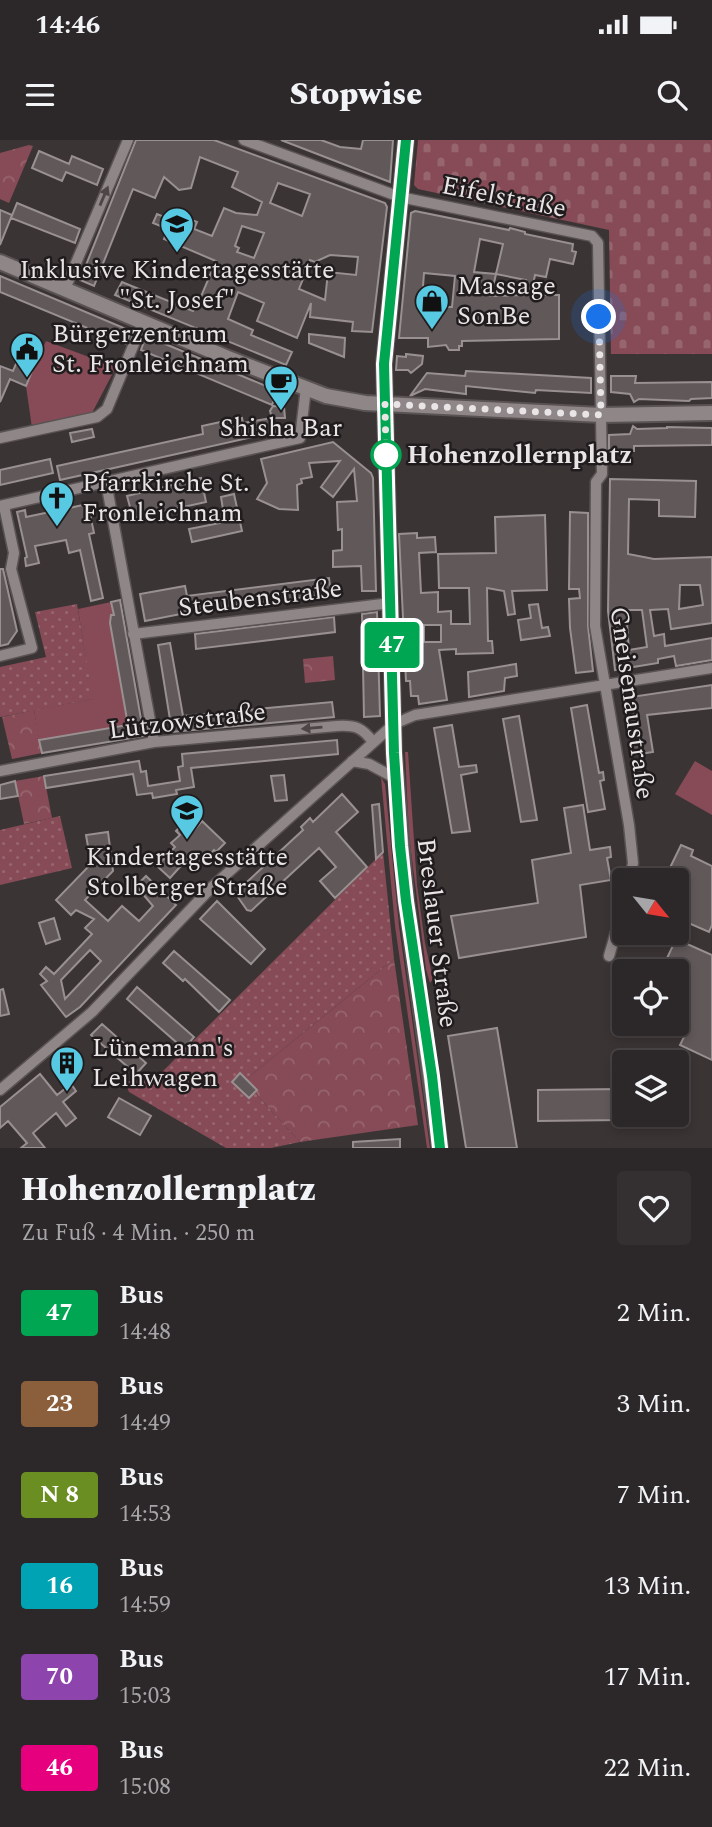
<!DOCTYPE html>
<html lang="de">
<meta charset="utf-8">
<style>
:root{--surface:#2c2728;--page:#342f30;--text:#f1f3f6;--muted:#a6a5a8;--line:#484445}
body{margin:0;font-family:Spectral,serif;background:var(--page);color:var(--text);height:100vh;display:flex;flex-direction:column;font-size:26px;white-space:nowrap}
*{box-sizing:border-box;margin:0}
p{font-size:23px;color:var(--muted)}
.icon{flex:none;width:38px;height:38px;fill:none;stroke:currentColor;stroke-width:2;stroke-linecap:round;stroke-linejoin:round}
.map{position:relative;height:1008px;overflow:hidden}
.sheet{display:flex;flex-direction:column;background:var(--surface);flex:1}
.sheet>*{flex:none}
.badge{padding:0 14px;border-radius:5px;font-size:24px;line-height:46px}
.needle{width:46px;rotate:120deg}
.buttons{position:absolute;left:612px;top:728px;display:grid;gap:14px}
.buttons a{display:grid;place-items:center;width:77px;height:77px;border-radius:7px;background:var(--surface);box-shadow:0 4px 10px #0003,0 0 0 2px var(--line);font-size:35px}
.you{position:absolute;width:35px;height:35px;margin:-18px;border:5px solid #fff;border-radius:50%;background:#1a73e8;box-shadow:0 0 0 10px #1a73e833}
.map>.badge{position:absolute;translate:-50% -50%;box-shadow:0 0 0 4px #fff}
.round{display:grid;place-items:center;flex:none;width:74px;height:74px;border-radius:7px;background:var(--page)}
.overview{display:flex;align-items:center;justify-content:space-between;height:119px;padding:0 21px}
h1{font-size:33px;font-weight:800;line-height:52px}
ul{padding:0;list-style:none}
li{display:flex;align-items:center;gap:21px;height:91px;padding:0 21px}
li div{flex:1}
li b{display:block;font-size:26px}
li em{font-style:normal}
li .badge{min-width:77px;font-weight:700;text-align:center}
.status{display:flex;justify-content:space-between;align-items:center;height:49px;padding:0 35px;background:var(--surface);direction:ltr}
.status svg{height:19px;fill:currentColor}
header{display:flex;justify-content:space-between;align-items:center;height:91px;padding:0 21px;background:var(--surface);font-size:32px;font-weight:800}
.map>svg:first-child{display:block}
.grass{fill:#864b56}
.cemetery{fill:url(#cemetery-stones)}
.park{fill:url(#park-crowns)}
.garden{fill:url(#garden-dots)}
.building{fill:#605859;stroke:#989091;stroke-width:2;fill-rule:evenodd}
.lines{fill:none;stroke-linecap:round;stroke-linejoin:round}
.street-casing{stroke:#5a5354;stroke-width:13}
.secondary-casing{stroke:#5a5354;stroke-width:18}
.street{stroke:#8f8687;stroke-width:10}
.secondary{stroke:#8f8687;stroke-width:14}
.oneway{fill:#4c4647}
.line-casing{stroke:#fff;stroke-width:16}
.line{stroke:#00a651;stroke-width:10}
.walk{stroke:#e9e4e5;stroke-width:7;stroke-dasharray:0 12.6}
.stop-dot{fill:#fff;stroke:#00a651;stroke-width:3.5}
.labels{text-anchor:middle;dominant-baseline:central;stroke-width:5;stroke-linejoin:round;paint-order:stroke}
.street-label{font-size:26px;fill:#e9e4e5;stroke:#201c1d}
.poi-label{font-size:26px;fill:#e9e4e5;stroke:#201c1d;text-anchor:start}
.stop-label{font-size:26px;font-weight:bold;fill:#e9e4e5;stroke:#201c1d;text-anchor:start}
</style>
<div class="status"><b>14:46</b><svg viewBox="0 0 49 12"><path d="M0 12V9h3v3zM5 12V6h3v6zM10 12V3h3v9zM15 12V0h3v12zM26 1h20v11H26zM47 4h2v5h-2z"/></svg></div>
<header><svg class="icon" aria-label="menu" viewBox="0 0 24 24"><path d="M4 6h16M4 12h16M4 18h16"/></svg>Stopwise<svg class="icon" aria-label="search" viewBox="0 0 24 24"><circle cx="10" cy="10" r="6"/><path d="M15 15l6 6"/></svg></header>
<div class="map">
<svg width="712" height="1008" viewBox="0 0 712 1008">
<defs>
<pattern id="cemetery-stones" width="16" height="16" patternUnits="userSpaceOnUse" patternTransform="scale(1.75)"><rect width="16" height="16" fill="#864b56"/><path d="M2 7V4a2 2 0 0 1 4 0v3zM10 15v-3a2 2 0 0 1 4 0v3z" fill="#97656e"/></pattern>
<pattern id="park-crowns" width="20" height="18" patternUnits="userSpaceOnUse" patternTransform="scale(1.75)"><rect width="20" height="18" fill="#864b56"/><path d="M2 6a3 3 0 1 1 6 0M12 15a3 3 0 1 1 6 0" fill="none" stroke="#97656e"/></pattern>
<pattern id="garden-dots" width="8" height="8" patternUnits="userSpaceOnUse" patternTransform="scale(1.75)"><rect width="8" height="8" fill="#864b56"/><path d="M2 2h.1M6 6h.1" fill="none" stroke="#97656e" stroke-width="1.8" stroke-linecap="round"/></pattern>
</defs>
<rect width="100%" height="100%" fill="#3b3435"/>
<path class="grass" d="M46,201L116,227L92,273L32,288L26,246Z
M111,462L114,475L111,476L112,482L110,483L129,585L39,600L34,570L92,559L78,469Z
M405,612H408L417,745L425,803L433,839L430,843L426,829L409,696Z
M695,621L712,631V675L675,654Z
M381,637L385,644L399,786L430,1008H427L395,786Z"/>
<path class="cemetery" d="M418,0H712V214H611L609,90L418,49L414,45Z"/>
<path class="park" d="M29,5L33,6L9,63L0,59V13Z
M333,516L335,540L305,543L303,519Z
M34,570L42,613L12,619L2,577Z
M44,636L52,678L24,684L15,641Z
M394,819L418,985L300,1002L244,941Z"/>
<path class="garden" d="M77,464L93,559L0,577V527L46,517L35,472Z
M60,676L72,728L0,745V690Z
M383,712L394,819L244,941L300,1002L271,1008H226L129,952L126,944L129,941L155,939Z"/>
<path class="building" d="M136,0H214L385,63L387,67L372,192L352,191L353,182L310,177L311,163L297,198L257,181L264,163L238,152L228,179L253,190L251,195L292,212L286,225L115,155L122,142L193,171L197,166L216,121L164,99L168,89L153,83L157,74L182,84L185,77L197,82L194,89L212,96L224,68L236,73L257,75L262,62L232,47L238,32L200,17L191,48L179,50L164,37L155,58L133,49L94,146L80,140ZM278,43L310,54L302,76L270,63ZM242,86L264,93L254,118L237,112L239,108L235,106ZM330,115L358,117L356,135L328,132L325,160L299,149L307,129H301L308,126L310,120L315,122Z
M281,0H321L340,7L361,9L363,0H393L390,42Z
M39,11L69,24L72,16L103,29L97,45L66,32L62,41L32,28Z
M17,63L80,89L75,103L11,78Z
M0,70L12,75L0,105Z
M415,71L509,90L510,88L525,92V94L573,104L572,111L576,112L573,124L550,119L546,137L535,135L531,155H559V199L462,201V206H459V210H449L446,205L428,207V198H399L411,73ZM480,99L503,104L496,134L474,132ZM424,133L455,136L452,167H437V160H422ZM496,134L526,140L524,155L491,156Z
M0,136L131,191L126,204L0,152Z
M309,194L345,198L344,217L309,203Z
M146,196L278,251L272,265L141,210Z
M25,203L41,209L26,246L10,239L0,262V226L13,231Z
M406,214L423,216L422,224L411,233L408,230H396L397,216L406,217Z
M466,231L591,238V253L536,250L535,253L466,246V254L425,249L410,256L427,233L465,236Z
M611,236H636L635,243L712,242V258L691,259L689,261L639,259L634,262L630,254L611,252Z
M273,266L284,267L285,278H272L275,292L60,340L57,326L203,294L202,286L225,281L242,278L243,283L272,278L270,271Z
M633,286L637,289L667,288V287L712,288V305L634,306V311H609V295L630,294Z
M92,289L94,297L72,302L70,293Z
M333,302L371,333L373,338L376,451H362L361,426L333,427V411L342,410V389L338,390L337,362L357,361L354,329L333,357L321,347L340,321L309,323L312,337L301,339L302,343L297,345L298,370L279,369L257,359L267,343L261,319Z
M50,319L53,333L0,345V330Z
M201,338L206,362L133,378L127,356Z
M610,339L696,341L695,377L659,376V360L629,359L628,414L654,419L712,417V483L671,489L668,469L650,470L654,496L664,494L665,506L712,498V520L676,526L674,516L658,519V523L615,530L608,471ZM680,445H700L703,465L679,469ZM626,470H642L647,507L629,510Z
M234,354L242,391L192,402L189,389L225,382L221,357Z
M88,364L94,393L89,394L103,458L91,461L80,410L69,413L66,400L35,406L39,423L26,426L25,418L27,417L17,372L25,370L26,377Z
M570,372L588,373V486L593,531L576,533L570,488L569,459L580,458L579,449H569Z
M545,375L547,450L512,451L515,474L508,475L504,451L487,448L488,501H492L493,513L456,514V509L439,510L447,560L419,564L418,556H411L410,541H406L399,394L417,393V398L435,397L436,412L419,413L421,453L438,452V472L451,471V484H470L469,448H439L438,414L496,413L495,377ZM424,485H441V502H424Z
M0,429H3L17,491L8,504L0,506Z
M329,438L331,454L181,472V474L145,481L140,454L185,446L187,456Z
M120,460L144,596L42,613L39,600L128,585L110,483L111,475H114L111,462Z
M538,464L542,488L548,487L550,496L521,500L518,480L531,478L529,465Z
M377,472L380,576L364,577L362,474Z
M334,477L335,492L196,509L195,494Z
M170,503L183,576L332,562L334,577L172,592L158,505Z
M516,524L517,536L505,538L504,551L469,557L468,532Z
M712,545V568L647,575L653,612L633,615L627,578L634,577L631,557Z
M587,565L599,633L603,632L604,640L600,641L605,669L588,672L571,568Z
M519,576L537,680L521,682L503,579Z
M452,585L459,627L476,625L477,632L461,635L470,691L452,693L434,588Z
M337,600L338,614L191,628L194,647L176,650L177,654L153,658L152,653L137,655L133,634L46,648L44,636L139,621L141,632L146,631L148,646L180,641L178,627L183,626L182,614Z
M284,635L287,660L275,661L271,636Z
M15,641L18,656L0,659V645Z
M342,654L358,672L336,692L367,727L335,758L320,741L336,727L319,708L251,771L247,770L235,753L303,690L301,687L310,678L313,682Z
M379,664L383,712L376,719L372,665Z
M583,665L590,710L610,707L611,717L607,718L611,740L580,745L586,797L459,818L451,776L538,763L532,720L571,713L564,668Z
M185,681L194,690L202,681L225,703L216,712L214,710L197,728L187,719L170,738L157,726L175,707L171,703L180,695L176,691Z
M108,692L113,731L85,760L108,781L122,766L139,781L153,766L136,746L146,736L176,765L80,867L66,877L41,845L47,841L40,834L46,827L54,834L92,794L85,788L94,779L76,770L71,775L56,760L91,724L86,695ZM90,810L101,821L65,859L61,840Z
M681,705L693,710L691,716L712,726V785L709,792L677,778V740H664Z
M217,761L265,809L251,824L200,779Z
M54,778L60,799L46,804L39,783Z
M676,799L712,815V920L680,905L685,895L662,884H677V831H661Z
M174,811L230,860L219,872L185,839L183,841L163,823Z
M137,847L194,897L184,909L127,859Z
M3,849L9,874L0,876V850Z
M102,884L146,923L136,934L91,895Z
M497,888L517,1008H466L448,896Z
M240,933L257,950L249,958L232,942Z
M40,934L57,955L71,944L76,951L63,962L76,978L66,986L56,973L33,993L45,1008H21L27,1003L8,981L0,988V967Z
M619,949L620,980L538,981V950Z
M119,958L151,976L140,995L108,977Z
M400,999V1008H353V1002Z"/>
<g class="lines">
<g class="street-casing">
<path id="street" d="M244,0L400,57L592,96L598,103L602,334L596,342L595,486L629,685L633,723L630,740
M65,149L128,0
M0,298L97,277L107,269L143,182
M106,342L154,602
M0,366L300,298L306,248
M133,494L391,463
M0,516L32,508L11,429L14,413L4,366
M352,621L369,624L395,638
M0,631L154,602L337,586C355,585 362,587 373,602
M609,816L625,761
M0,950L92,872L212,747L394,584L415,575L712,528"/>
</g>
<g class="secondary-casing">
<path id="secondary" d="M406,0L384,224L394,613L406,760L440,1008
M0,122L228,218L326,256L365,263L601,275L712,273"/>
</g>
<use href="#street" class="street"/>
<use href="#secondary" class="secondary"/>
</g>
<defs><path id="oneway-solid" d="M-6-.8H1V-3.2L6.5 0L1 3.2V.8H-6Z" transform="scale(1.75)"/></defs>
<g class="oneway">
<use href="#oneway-solid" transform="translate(104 56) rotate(-67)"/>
<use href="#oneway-solid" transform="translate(312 588) rotate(175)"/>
</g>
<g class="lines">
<g class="line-casing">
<path id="line" d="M406,0L384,224L394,613L400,706L406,761L432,936L440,1008"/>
</g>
<use href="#line" class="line"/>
<path class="walk" d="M386,315L385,264L601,275L599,177"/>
</g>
<defs>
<g id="school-pin" transform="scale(1.75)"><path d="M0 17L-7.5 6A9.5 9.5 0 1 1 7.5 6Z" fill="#57c9e2" stroke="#201c1d"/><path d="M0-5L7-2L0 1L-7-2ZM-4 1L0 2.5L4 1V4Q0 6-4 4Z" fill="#111"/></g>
<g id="shop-pin" transform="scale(1.75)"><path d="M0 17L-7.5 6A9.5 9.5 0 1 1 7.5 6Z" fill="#57c9e2" stroke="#201c1d"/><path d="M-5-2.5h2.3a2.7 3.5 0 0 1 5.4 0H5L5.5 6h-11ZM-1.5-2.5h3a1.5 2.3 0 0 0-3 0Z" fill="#111"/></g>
<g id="civic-pin" transform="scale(1.75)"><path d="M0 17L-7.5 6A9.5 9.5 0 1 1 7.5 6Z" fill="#57c9e2" stroke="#201c1d"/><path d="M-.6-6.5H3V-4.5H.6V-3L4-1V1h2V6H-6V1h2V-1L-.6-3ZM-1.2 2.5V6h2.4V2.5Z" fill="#111"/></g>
<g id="cafe-pin" transform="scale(1.75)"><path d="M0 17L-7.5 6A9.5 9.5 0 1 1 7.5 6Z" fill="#57c9e2" stroke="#201c1d"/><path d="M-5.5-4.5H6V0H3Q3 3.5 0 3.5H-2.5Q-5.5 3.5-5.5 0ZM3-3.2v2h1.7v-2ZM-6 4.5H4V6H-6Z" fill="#111"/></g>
<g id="church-pin" transform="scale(1.75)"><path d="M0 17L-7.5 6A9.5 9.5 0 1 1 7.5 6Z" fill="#57c9e2" stroke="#201c1d"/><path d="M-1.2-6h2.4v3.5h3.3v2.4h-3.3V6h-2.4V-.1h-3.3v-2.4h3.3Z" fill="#111"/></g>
<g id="building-pin" transform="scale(1.75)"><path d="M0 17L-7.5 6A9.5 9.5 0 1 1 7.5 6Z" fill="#57c9e2" stroke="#201c1d"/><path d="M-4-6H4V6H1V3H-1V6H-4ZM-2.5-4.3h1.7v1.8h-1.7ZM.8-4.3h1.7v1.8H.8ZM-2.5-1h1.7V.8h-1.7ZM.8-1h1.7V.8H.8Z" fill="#111"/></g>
</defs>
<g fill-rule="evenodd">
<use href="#school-pin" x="177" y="84"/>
<use href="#shop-pin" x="432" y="161"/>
<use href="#civic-pin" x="27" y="209"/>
<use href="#cafe-pin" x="281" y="242"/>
<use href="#church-pin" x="57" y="358"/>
<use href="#school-pin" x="187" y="671"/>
<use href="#building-pin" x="67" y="923"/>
</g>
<circle class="stop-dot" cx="386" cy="315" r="14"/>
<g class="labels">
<g class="street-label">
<text transform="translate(504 57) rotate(11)">Eifelstraße</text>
<text transform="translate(260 458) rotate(-7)">Steubenstraße</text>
<text transform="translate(632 563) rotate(82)">Gneisenaustraße</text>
<text transform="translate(187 581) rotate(-7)">Lützowstraße</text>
<text transform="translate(437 793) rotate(83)">Breslauer Straße</text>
</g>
<g class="poi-label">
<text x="177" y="130" text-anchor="middle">Inklusive Kindertagesstätte<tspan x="177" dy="30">"St. Josef"</tspan></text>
<text x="457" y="146">Massage<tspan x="457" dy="30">SonBe</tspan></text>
<text x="52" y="194">Bürgerzentrum<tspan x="52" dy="30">St. Fronleichnam</tspan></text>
<text x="281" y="288" text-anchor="middle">Shisha Bar</text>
<text x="82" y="343">Pfarrkirche St.<tspan x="82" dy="30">Fronleichnam</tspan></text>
<text x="187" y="717" text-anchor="middle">Kindertagesstätte<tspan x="187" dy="30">Stolberger Straße</tspan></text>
<text x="92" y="908">Lünemann's<tspan x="92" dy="30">Leihwagen</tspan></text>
</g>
<g class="stop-label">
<text x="407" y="315">Hohenzollernplatz</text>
</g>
</g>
</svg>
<div class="buttons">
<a><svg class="needle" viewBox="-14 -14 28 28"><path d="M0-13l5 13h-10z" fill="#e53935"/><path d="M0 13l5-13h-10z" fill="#a6a5a8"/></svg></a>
<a><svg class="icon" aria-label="locate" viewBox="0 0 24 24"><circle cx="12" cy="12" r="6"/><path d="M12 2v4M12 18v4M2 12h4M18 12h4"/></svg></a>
<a><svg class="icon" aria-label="layers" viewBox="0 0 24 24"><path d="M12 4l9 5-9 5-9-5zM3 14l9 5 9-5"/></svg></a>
</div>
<div class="you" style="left:599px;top:177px"></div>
<b class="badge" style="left:392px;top:505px;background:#00a651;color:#fff">47</b>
</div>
<section class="sheet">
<div class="overview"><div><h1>Hohenzollernplatz</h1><p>Zu Fuß · 4 Min. · 250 m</p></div><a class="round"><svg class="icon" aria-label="heart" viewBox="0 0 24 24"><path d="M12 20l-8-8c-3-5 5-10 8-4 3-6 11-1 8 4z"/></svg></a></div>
<ul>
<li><span class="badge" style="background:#00a651;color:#fff">47</span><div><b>Bus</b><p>14:48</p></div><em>2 Min.</em></li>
<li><span class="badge" style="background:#8b5e3c;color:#fff">23</span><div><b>Bus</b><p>14:49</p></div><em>3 Min.</em></li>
<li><span class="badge" style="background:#6b8e23;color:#fff">N 8</span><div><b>Bus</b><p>14:53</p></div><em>7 Min.</em></li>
<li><span class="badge" style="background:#00a3b4;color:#fff">16</span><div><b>Bus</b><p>14:59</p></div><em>13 Min.</em></li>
<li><span class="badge" style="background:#8e44ad;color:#fff">70</span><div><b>Bus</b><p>15:03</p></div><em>17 Min.</em></li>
<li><span class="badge" style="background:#e6007e;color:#fff">46</span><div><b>Bus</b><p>15:08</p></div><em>22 Min.</em></li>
</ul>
</section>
